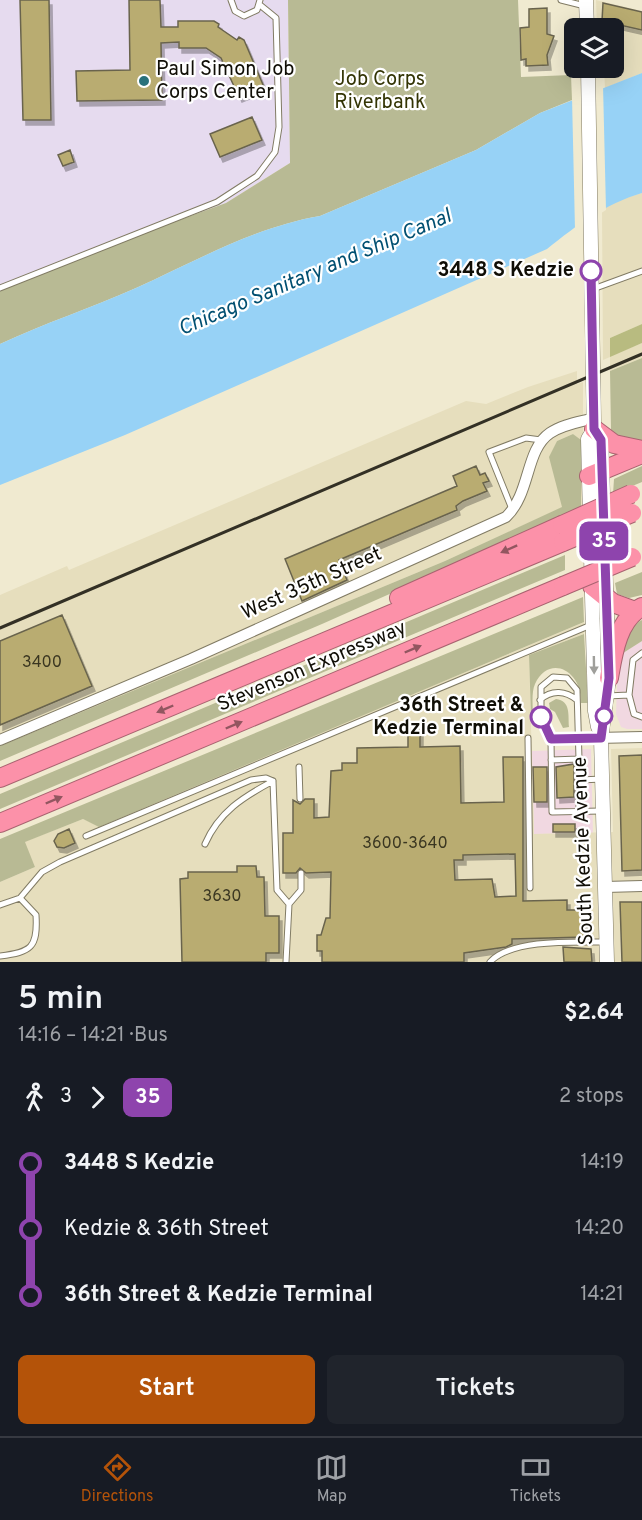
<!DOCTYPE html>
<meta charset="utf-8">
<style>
:root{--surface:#171b24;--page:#20242c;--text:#f1f3f6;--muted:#9ea1a6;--line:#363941;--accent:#b45309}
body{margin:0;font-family:Overpass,sans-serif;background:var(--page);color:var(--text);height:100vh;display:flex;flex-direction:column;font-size:22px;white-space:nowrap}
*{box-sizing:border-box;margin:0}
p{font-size:20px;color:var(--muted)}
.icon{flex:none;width:33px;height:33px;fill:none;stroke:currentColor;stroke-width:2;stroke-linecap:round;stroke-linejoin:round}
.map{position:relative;height:962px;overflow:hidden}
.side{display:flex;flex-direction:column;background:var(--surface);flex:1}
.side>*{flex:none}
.badge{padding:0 12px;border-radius:9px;font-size:21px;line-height:39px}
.tools{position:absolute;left:564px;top:18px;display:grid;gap:12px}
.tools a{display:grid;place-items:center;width:60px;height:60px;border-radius:9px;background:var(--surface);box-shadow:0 6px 24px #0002;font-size:30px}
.map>.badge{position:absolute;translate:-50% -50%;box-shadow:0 0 0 3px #fff}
.legs{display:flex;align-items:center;gap:9px;height:66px;padding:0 18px;font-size:20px}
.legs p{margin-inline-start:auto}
.head{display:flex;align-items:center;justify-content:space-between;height:102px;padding:0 18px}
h1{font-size:33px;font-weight:600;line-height:45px}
.primary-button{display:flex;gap:12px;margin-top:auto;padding:12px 18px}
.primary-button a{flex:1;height:69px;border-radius:9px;background:var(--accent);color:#fff;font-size:24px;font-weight:600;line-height:69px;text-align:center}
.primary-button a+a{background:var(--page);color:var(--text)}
ul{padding:0 18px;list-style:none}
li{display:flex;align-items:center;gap:21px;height:66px;font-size:22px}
li i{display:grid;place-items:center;width:9px;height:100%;margin:0 8px;background:currentColor}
li i::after{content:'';width:15px;height:15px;margin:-8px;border:4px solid;border-radius:50%;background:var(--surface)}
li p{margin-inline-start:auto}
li:first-child i{background:linear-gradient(#0000 50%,currentColor 0)}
li:last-child i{background:linear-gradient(currentColor 50%,#0000 0)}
.tab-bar{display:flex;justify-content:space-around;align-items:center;height:84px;border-top:2px solid var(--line);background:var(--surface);font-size:16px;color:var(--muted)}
.tab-bar a{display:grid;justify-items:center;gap:3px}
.tab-bar .current{color:var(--accent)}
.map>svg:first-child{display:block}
.commercial{fill:#f1d8e1}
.built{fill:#e6debd}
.education{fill:#e6dbef}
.green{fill:#b8ba94}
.forest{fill:#b8bb80}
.water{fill:#97d2f6}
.pier{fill:#f0ead0}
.building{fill:#b9ac71;stroke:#69644d;stroke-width:1.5;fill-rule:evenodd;filter:url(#shadow)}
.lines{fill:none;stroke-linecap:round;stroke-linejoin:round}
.lane-casing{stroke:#817b64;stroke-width:7}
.street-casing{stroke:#817b64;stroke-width:12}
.secondary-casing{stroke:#817b64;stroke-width:15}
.highway-casing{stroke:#a96370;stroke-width:20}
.lane{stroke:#fff;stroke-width:5}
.street{stroke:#fff;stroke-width:10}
.secondary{stroke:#fff;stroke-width:14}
.highway{stroke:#fc91a9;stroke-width:18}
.rail{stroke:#333025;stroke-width:3}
.highway-bridge-casing{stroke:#a96370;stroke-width:20;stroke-linecap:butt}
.highway-bridge{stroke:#fc91a9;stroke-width:18}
.oneway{fill:#925660}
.oneway2{fill:#9f9f9b}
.line-1-casing{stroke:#fff;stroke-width:14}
.line-1{stroke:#8e44ad;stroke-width:9}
.poi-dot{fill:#29717b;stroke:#fff;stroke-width:2}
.stop-1-dot{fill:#fff;stroke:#8e44ad;stroke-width:3}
.labels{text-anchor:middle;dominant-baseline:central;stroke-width:4.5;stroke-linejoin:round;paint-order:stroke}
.number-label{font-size:16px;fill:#3a3621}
.poi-label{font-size:20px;fill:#100e06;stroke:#fff;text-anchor:start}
.park-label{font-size:20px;fill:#333404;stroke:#fff}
.stop-label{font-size:20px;font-weight:bold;fill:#100e06;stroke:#fff;text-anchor:end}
.street-label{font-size:20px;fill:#100e06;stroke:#fff}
.water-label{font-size:21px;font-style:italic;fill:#004f71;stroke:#fff}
</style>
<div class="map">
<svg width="642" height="962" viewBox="0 0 642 962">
<defs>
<filter id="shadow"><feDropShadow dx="3" dy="5" stdDeviation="0" flood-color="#0004"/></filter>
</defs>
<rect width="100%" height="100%" fill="#f0ead0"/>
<path class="commercial" d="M642,641V729H627L621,727L616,714L618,656Z
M591,749L593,833L534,834L532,751Z"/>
<path class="built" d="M596,0L642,11V73L605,88L604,68H614V28H597Z
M642,193V324L610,338V356L642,343V358L610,371V357L603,360L602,210L616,201Z
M577,371V384L583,382V508L581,509V441L573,434L557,441L550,457L563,507L445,561L0,746V595L67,566L69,570L466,401L486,404L528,387Z
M584,622V634L529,655L534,834L613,832L611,749L642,748V962H0V882L35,867L24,842L83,819L99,826Z"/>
<path class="education" d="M0,0H288L290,163L226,203L62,263L0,291Z"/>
<path class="green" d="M288,0H518L521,77L571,75L572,100L540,113L476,150L320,216C255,227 196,261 136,288C91,308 45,323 0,344V291L62,263L226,203L290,163Z
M642,358V442L616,439L611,431L610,371Z
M573,434L581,440V509L322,624L0,761V746L445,561L562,507L549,457L557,441Z
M642,466V482L613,494L614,479Z
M565,555V570L0,809V794Z
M642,572V595L629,598L617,594L615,583Z
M583,597L584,622L99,827L83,819L25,842L35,867L0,882V839Z
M642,620V641L620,655C624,642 629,626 642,620Z
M584,634L588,703H581C582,670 549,654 535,684C531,693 533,707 533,717H531L529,655Z
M556,699C571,701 568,715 569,727L563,728L555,712L550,709L549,703Z"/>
<path class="forest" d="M642,324V343L610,357V338Z"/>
<path class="water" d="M642,73V193C605,204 577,225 547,249L125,435L0,485V344C45,323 91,308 136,288C196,261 255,227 320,216L476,150L540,113Z"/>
<path class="pier" d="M603,85L606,210L575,230L572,97Z"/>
<path class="building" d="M20,0H49L51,120H23Z
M129,0H160L161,27H178V21H214L219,24L218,27L237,40L239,37L244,40L264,87L239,97L221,58L206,48H179V42L161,43L162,100L77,101L76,71L130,70Z
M603,3L642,12V30L602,21Z
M547,8V34L554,36L547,55L548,65L526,66V59L521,60L520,28L529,27V9Z
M252,117L262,140L220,157L210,134Z
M70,150L74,162L63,166L58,155Z
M476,466L480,475L485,473L489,481L483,483L487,491L463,501L456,506L457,510L339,560L347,580L302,601L285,559L457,486L453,476Z
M62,615L92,686L0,725V641Z
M408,730H420V747L460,746L461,803L504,802L503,757H523V901L567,900V910H584L585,937L512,939V944L506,947L464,953V962H322V951H317V935H321L326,918H330L331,872L306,873L300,868L296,873H283V833H293V800L300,804L305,799H314V818L329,817L331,771L342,770V763H357V748L408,747ZM515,854L516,896L495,897L492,879L455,880L454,860H463V855Z
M642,755V870L622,871L619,756Z
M574,764V797L557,798L556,767Z
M533,767H547V802H534Z
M553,824H575V832H553Z
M69,829L75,843L64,848L57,847L54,841L58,834Z
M237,866H256L257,877H264L265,916H279V953H266V962H182L180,879L188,878V872H237Z
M620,902H642V962H622Z
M563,947L591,949L592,962H564Z"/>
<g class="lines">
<g class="lane-casing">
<path id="lane" d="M231,0L235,11L244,16L257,10L260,0
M561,0L585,6
M0,288L217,202L257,176L275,152L279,127L276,18L260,5
M593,289L642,271
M512,509L489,452L526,438L541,440
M642,653L633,660L629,695L634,714L642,717
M607,696L629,695
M540,700C552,689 566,691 577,700
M528,738L530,888
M579,759L577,690L567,678L553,677L541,687V717L551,739L552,812L601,811
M551,760L579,759V811
M299,767L300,799
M580,780L602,779
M273,781L277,890L289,904L286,962
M86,836L591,625
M205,844C219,812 243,797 273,781
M289,904L301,890V873
M0,905L20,898L42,872L60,862L251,780L266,778L273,781
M0,956C31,952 38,948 36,915L20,898
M490,962C511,939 574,942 604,942"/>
</g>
<g class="street-casing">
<path id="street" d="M551,739L642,737
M0,740L191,659L506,517C531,493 525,450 550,433C563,424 580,422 594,418
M605,887L642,886"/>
</g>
<g class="secondary-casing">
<path id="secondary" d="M586,0L587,28
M588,68L594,429L601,440L609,678L601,738L607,962
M594,429L588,439L595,711L598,727"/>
</g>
<g class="highway-casing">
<path id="highway" d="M594,429L614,444L642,450
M589,476L642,454
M592,586L613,603L635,611
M399,598L562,525
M609,678C613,654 618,619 642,607
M0,778L563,542
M0,823L563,586"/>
</g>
<use href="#lane" class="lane"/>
<use href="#street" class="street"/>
<use href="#secondary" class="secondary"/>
<use href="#highway" class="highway"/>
<path class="rail" d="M0,628L642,354"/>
<g class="highway-bridge-casing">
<path id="highway-bridge" d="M562,525L631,494
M563,542L632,513
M563,586L632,557"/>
</g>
<use href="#highway-bridge" class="highway-bridge"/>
</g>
<defs><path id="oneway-solid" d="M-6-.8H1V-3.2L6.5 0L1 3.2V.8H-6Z" transform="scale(1.5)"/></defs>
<g class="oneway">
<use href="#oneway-solid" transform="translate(509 549) rotate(156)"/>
<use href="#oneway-solid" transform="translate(413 649) rotate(-23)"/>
<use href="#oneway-solid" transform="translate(165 709) rotate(157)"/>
<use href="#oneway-solid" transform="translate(234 725) rotate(-23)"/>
<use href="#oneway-solid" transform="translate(54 800) rotate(-23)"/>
</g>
<use class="oneway2" href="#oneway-solid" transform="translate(594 665) rotate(89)"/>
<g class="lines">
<g class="line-1-casing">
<path id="line-1" d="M541,717L551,739L601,738L609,678L601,440L594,429L591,271"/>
</g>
<use href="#line-1" class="line-1"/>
</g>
<circle class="poi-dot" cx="144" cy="81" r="6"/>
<g class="stop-1-dot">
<circle cx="591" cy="271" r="10"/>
<circle cx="604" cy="716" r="8"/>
<circle cx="541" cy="717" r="10"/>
</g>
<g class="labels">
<g class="number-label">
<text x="42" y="663">3400</text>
<text x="405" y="844">3600-3640</text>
<text x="222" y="897">3630</text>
</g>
<g class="poi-label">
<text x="156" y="70">Paul Simon Job<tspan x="156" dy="23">Corps Center</tspan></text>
</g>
<g class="park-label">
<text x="380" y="80">Job Corps<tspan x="380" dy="23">Riverbank</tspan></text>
</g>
<g class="stop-label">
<text x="574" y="271">3448 S Kedzie</text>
<text x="524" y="706">36th Street &amp;<tspan x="524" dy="23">Kedzie Terminal</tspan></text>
</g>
<g class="street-label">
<text transform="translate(312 584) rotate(-24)">West 35th Street</text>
<text transform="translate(312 667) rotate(-23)">Stevenson Expressway</text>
<text transform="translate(584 851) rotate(-92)">South Kedzie Avenue</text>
</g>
<g class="water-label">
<text transform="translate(315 273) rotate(-23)">Chicago Sanitary and Ship Canal</text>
</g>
</g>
</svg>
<div class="tools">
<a><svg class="icon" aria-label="layers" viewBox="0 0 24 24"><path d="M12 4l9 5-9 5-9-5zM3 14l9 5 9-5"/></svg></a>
</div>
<b class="badge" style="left:604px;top:541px;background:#8e44ad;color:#fff">35</b>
</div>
<section class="side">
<div class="head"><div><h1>5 min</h1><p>14:16 – 14:21 · Bus</p></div><b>$2.64</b></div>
<div class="legs"><svg class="icon" aria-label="walk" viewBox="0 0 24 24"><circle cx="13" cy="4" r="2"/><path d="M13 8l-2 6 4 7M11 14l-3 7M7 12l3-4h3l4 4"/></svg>3<svg class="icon" aria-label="forward" viewBox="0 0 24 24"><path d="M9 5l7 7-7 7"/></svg><b class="badge" style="background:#8e44ad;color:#fff">35</b><p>2 stops</p></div>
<ul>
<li><i style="color:#8e44ad"></i><b>3448 S Kedzie</b><p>14:19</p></li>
<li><i style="color:#8e44ad"></i><span>Kedzie &amp; 36th Street</span><p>14:20</p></li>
<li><i style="color:#8e44ad"></i><b>36th Street &amp; Kedzie Terminal</b><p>14:21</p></li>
</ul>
<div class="primary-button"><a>Start</a><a>Tickets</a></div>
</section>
<nav class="tab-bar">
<a class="current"><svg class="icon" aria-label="directions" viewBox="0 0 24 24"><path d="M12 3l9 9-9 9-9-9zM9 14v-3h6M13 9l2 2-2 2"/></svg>Directions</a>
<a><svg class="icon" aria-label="map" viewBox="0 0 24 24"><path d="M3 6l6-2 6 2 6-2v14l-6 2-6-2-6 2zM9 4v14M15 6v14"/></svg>Map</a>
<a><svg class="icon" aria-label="tickets" viewBox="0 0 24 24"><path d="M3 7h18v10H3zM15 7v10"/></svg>Tickets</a>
</nav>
